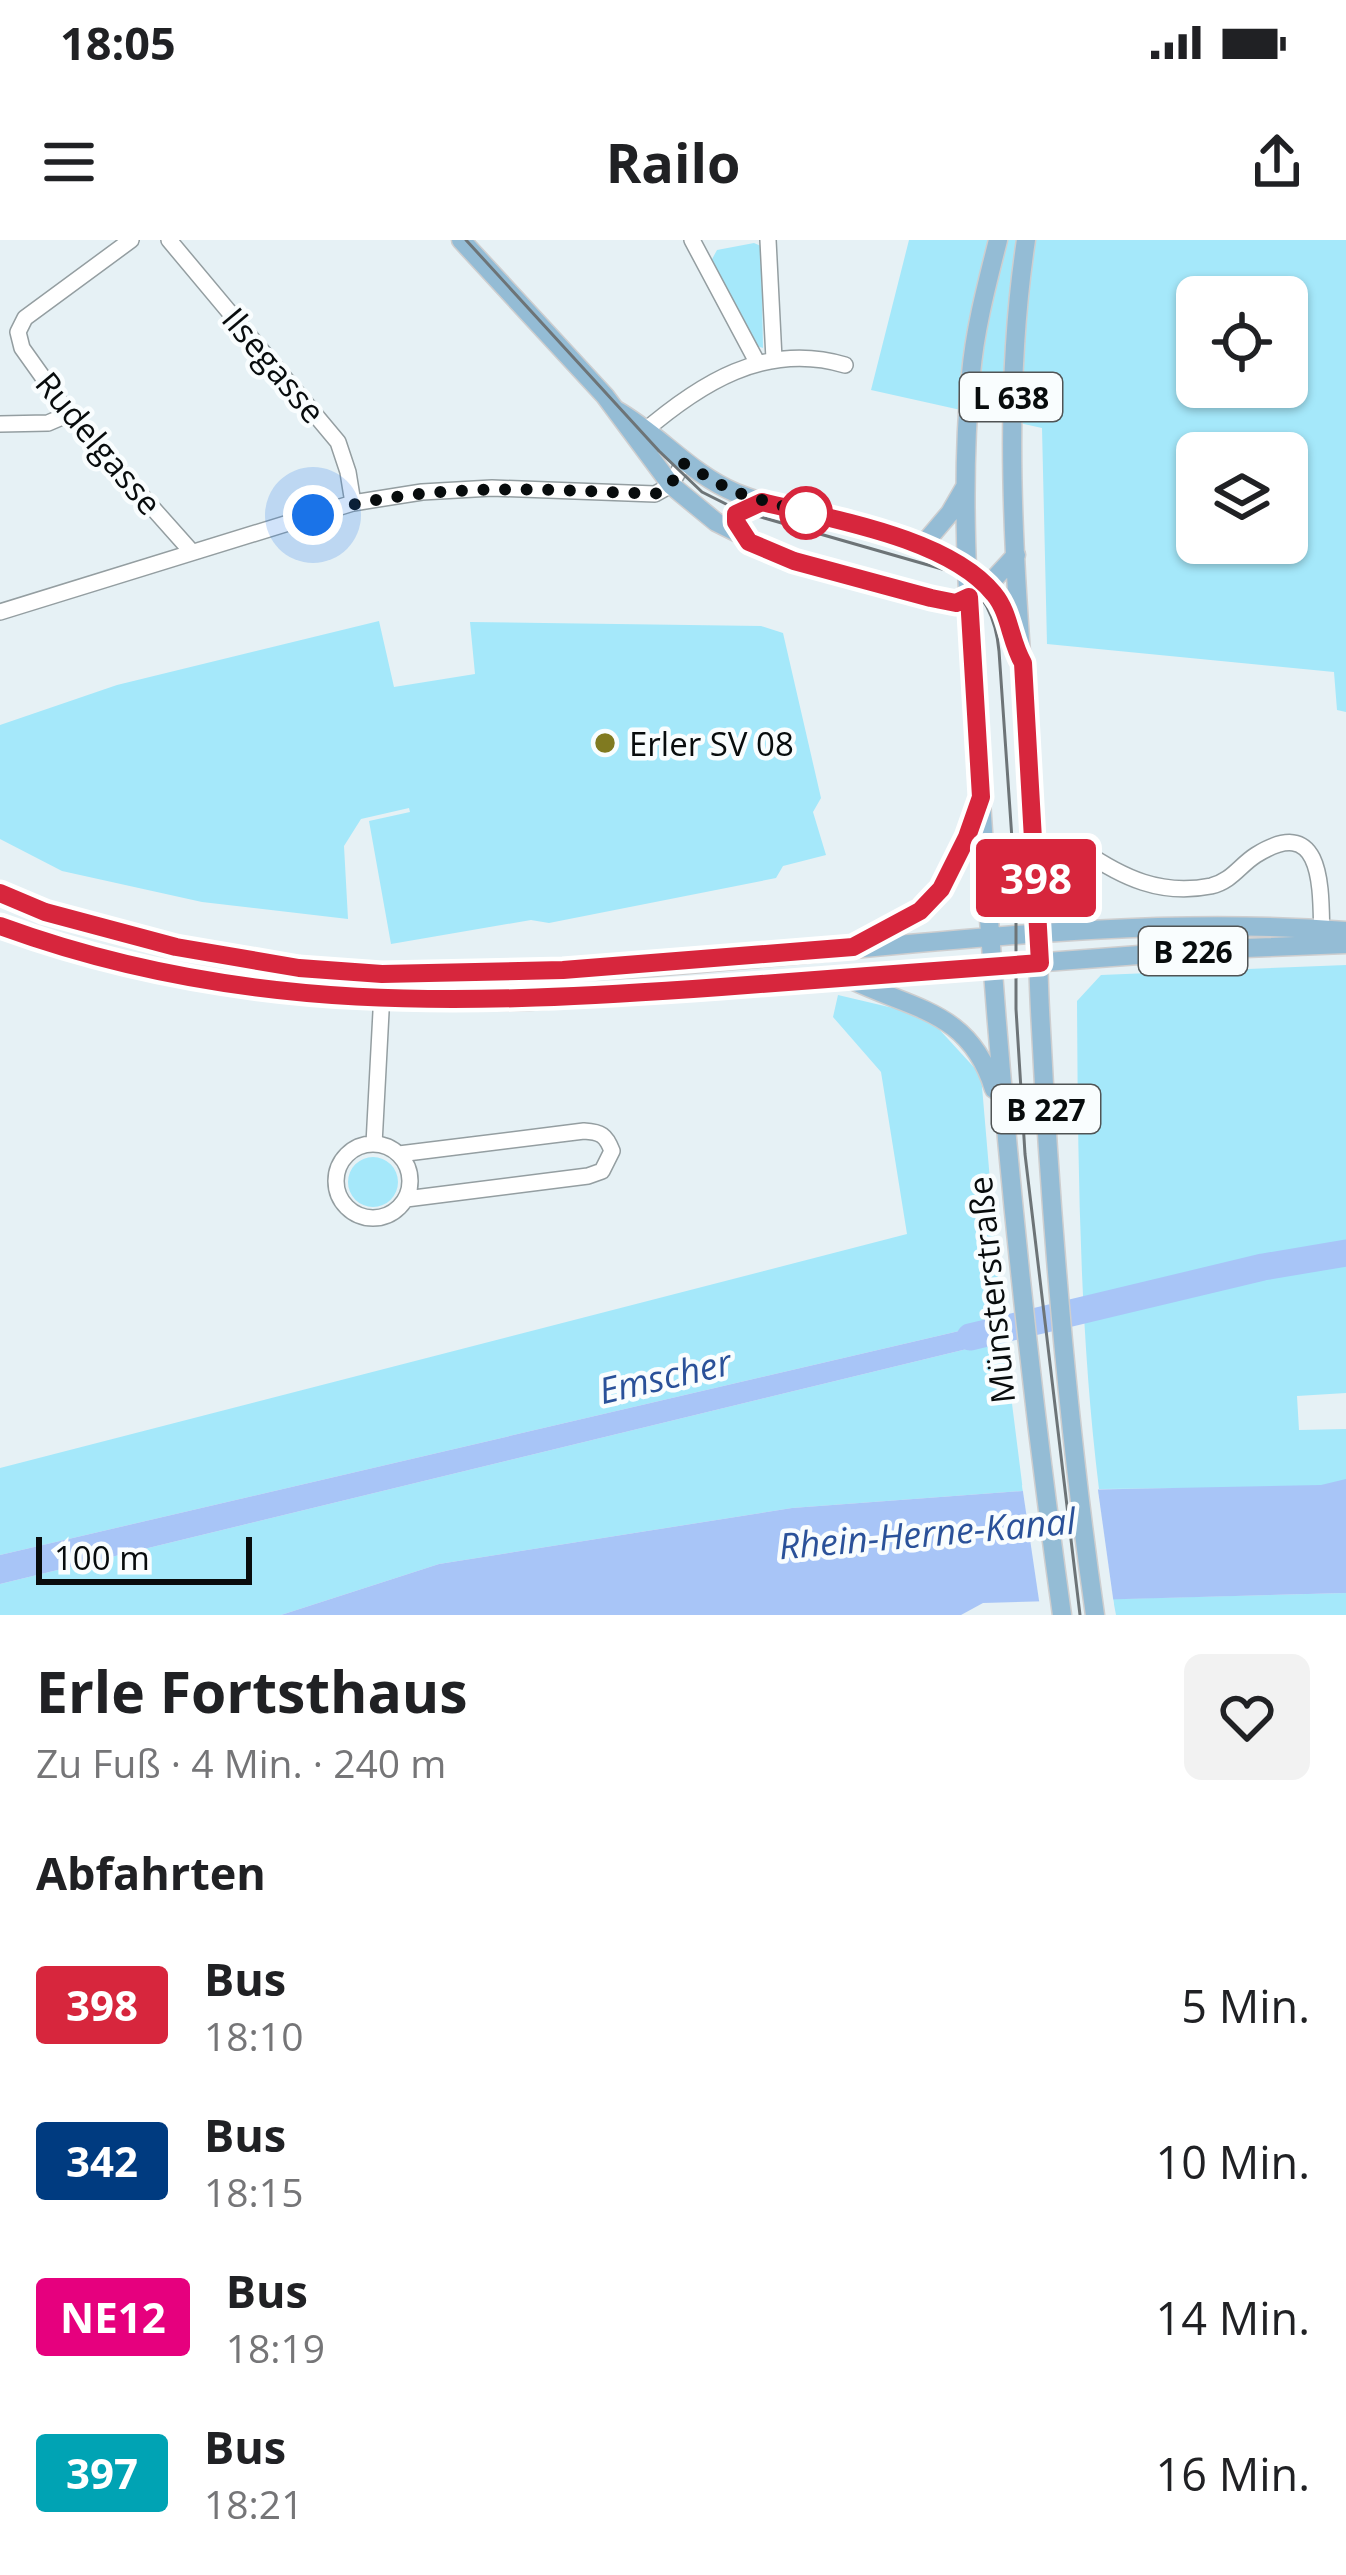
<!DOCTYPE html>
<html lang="de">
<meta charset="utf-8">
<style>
:root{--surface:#fff;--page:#f2f2f2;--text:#202124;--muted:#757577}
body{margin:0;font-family:"Open Sans",sans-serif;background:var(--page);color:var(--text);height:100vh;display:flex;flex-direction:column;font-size:45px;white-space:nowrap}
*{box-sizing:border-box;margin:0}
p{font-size:39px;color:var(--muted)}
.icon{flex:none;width:66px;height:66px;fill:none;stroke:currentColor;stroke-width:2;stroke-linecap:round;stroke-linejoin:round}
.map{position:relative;height:1375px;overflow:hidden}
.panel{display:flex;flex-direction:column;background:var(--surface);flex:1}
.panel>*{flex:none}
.badge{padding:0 24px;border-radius:9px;font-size:42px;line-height:78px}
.tools{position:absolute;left:1176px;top:36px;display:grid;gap:24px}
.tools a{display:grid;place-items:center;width:132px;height:132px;border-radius:18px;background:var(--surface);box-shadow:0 3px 9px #0004;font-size:60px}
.scale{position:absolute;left:36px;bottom:30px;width:216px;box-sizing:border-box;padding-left:12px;border:6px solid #080c0d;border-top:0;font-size:33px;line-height:42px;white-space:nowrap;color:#080c0d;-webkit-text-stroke:9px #f9fdfe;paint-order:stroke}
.you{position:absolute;width:60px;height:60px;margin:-30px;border:9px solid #fff;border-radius:50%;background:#1a73e8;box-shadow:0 0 0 18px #1a73e833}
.map>.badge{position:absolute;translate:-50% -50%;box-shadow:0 0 0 6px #fff}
h2{padding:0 36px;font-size:45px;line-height:108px}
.round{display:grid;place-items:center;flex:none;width:126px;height:126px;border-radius:18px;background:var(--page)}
.overview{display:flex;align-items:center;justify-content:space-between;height:204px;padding:0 36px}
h1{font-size:57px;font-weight:700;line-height:90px}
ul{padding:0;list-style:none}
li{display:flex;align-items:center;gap:36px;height:156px;padding:0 36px}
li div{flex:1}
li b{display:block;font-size:45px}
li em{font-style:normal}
li .badge{min-width:132px;font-weight:700;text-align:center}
.status{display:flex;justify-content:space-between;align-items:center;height:84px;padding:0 60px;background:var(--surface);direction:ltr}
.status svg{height:33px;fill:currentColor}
header{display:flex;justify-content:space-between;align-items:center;height:156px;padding:0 36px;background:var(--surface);font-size:54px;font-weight:700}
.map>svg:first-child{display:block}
.green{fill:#a5e8fa;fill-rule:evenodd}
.water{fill:#a8c5f7}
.pier{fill:#e6f1f5}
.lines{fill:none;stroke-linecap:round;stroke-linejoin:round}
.river{stroke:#a8c5f7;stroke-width:27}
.minor-casing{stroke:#949ea1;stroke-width:18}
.major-casing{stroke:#cececf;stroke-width:21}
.minor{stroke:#fff;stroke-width:15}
.major{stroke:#94bcd5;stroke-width:18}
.tram{stroke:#6d7477;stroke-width:3}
.line-casing{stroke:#fff;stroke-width:27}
.line{stroke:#d7263d;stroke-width:18}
.walk{stroke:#080c0d;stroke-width:12;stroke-dasharray:0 21.6}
.stop-dot{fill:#fff;stroke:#d7263d;stroke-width:6}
.poi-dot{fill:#807a20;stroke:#f9fdfe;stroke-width:4.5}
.labels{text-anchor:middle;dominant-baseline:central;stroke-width:9;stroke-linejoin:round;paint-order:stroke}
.shield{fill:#f9fdfe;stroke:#505455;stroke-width:3}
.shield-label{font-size:30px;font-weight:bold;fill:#080c0d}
.street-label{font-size:33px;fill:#080c0d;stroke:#f9fdfe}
.poi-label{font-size:33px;fill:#080c0d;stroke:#f9fdfe;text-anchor:start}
.water-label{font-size:36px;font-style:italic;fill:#2a5199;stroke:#f9fdfe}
</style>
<div class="status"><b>18:05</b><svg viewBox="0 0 49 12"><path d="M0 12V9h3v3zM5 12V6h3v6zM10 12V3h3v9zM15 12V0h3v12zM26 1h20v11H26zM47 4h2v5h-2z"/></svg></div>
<header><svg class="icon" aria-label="menu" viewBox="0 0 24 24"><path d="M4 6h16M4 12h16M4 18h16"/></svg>Railo<svg class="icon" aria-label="share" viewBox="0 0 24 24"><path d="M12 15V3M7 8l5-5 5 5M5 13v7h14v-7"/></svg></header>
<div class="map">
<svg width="1346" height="1375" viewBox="0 0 1346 1375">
<rect width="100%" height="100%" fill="#e6f1f5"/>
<path class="green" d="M909,0H1346V472L1337,470L1334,432L1047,404L1042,188L871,150ZM1197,57H1287V147H1197ZM1197,213H1287V303H1197Z
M754,3L761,6L763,108L757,106L711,21L717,10Z
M379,381L394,447L475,434L470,382L761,386L783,393L821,558L813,572L826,615L783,626L776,638L549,683L531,680L391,704L369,581L410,572L409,568L361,579L344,606L348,679L202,662L62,631L0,599V485L117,445Z
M1346,725V1153L1297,1156L1299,1190L1346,1189V1240L1325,1247L1099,1249C1079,1086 1078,924 1077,761L1101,735Z
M838,755L927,776L981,835L1002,1081L0,1315V1228L907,994L881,832L833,777Z
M348 942a25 25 0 1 1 50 0a25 25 0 1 1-50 0Z
M1004,1100L1023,1251L792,1268L439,1324L281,1375H0V1344Z
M1346,1353V1375H1116L1113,1359Z"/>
<path class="water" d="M1002,1081L1004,1100L0,1344V1315Z
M1346,1239V1353L983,1363L961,1375H281L439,1324L792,1268L1023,1251L1321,1245Z"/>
<path class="pier" d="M1097,1243L1114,1365L1040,1367L1022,1245Z"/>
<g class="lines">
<path class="river" d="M970,1097L1263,1027L1346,1013"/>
<g class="minor-casing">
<path id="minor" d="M131,0L25,78L18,92L22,108L69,174L191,311
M169,0L338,202L348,232L353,263
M692,0L757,122
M768,0L774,119
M0,184L48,183L69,174
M641,194C699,144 765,101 845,125
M0,372L353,263L422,252L492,248L655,254L671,245L683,223
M1082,610C1123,638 1161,656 1211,646C1232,641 1240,625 1256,615C1328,570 1320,659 1322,700
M374,904L383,734
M336 941a37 37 0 1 1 74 0a37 37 0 1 1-74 0Z
M399,914L584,891C601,892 606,895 612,911L602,931L588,936L406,959"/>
</g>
<g class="major-casing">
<path id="major" d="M461,0L605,156L671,245L716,282L794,321L956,363L993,340L1016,315
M998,0C987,44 975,88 971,134C957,275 973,419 981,561C998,834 1024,1104 1062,1375
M1026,0C996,197 1022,399 1034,597C1038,655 1037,712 1040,770C1050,972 1066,1174 1095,1375
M616,170C659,194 689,233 736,253C814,285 943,284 996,356C1007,371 1007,391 1014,408
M922,306L950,273L965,247
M0,653C427,831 902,656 1346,691
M0,686C170,749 348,763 528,761L1219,709L1346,704
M866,701C933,670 954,635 978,567
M852,740C914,770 970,771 994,849"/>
</g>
<use href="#minor" class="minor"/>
<use href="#major" class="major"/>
<path class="tram" d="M466,0L659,211L702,252L740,271L956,333C984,352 996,378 999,411L1016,657V769L1025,914L1080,1375"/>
</g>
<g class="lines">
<g class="line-casing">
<path id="line" d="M0,653L45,672L176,707L299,728L382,734L563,730L853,707L920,671L941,649L967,597L981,557L969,357L956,363L931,358L794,321L749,302L736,282V274L762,262C831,279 949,298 994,354C1010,373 1010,401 1023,423L1040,723C934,731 827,739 721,747C468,765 243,775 0,686"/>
</g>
<use href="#line" class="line"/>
<path class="walk" d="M313,275C426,241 538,249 655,254L671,244L683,223L732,251L806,273"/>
</g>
<circle class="stop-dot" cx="806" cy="273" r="24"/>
<circle class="poi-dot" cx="605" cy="503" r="12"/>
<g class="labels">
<g class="shield">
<rect x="960" y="133" width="102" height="48" rx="9"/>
<rect x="1139" y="687" width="108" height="48" rx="9"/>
<rect x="992" y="845" width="108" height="48" rx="9"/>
</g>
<g class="shield-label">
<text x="1011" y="157">L 638</text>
<text x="1193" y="711">B 226</text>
<text x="1046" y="869">B 227</text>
</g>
<g class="street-label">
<text transform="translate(274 125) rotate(50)">Ilsegasse</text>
<text transform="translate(99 203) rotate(50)">Rudelgasse</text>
<text transform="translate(991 1050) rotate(-96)">Münsterstraße</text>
</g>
<g class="poi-label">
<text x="629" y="503">Erler SV 08</text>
</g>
<g class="water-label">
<text transform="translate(665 1136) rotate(-13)">Emscher</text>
<text transform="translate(927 1293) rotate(-5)">Rhein-Herne-Kanal</text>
</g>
</g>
</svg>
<div class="tools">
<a><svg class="icon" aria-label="locate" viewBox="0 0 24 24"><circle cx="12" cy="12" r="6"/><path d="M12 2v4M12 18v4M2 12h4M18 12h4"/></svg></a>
<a><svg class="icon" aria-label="layers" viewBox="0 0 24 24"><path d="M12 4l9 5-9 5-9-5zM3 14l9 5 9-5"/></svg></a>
</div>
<div class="scale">100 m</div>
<div class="you" style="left:313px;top:275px"></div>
<b class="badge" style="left:1036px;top:638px;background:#d7263d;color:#fff">398</b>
</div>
<section class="panel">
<div class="overview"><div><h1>Erle Fortsthaus</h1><p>Zu Fuß · 4 Min. · 240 m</p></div><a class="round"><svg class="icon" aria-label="heart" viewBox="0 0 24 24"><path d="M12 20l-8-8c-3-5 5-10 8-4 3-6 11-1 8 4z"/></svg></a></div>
<h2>Abfahrten</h2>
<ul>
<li><span class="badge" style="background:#d7263d;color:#fff">398</span><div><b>Bus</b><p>18:10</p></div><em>5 Min.</em></li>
<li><span class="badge" style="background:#003b80;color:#fff">342</span><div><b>Bus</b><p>18:15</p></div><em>10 Min.</em></li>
<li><span class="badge" style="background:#e6007e;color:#fff">NE12</span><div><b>Bus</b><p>18:19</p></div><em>14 Min.</em></li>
<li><span class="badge" style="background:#00a3b4;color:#fff">397</span><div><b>Bus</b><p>18:21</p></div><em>16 Min.</em></li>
</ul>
</section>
